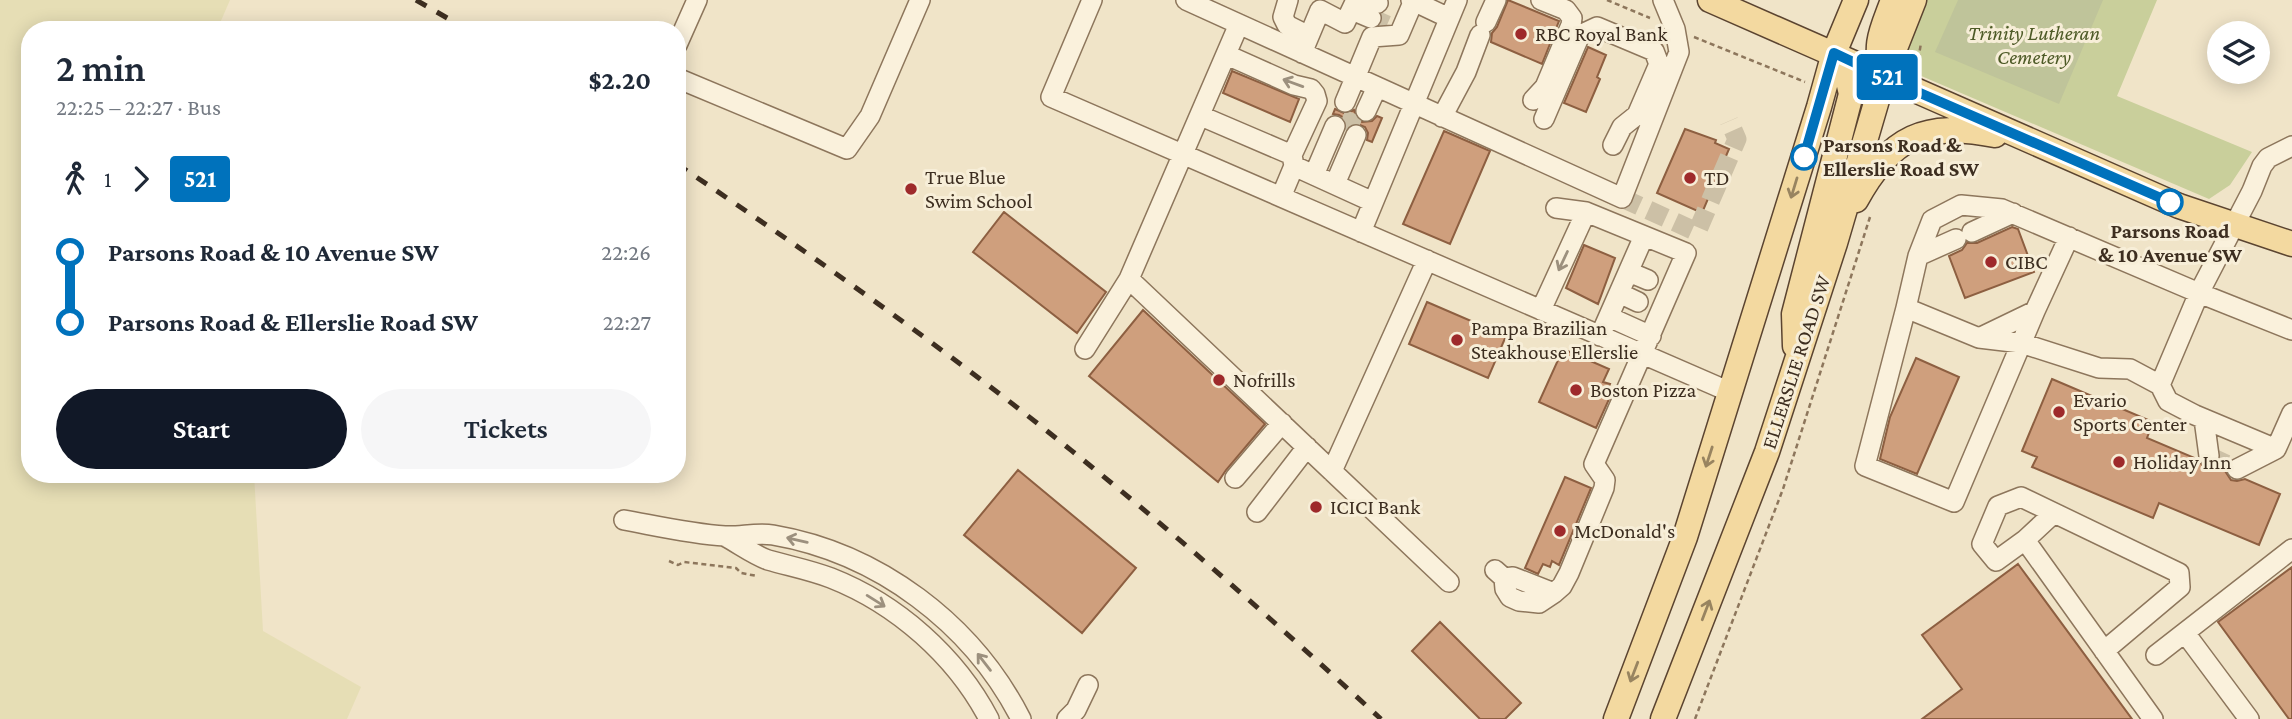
<!DOCTYPE html>
<meta charset="utf-8">
<style>
:root{--surface:#fff;--page:#f6f6f7;--text:#1f2937;--muted:#747a83;--accent:#111827}
body{margin:0;font-family:"Crimson Pro",serif;background:var(--page);color:var(--text);height:100vh;display:flex;flex-direction:column;font-size:26px;white-space:nowrap}
*{box-sizing:border-box;margin:0}
p{font-size:23px;color:var(--muted)}
.icon{flex:none;width:38px;height:38px;fill:none;stroke:currentColor;stroke-width:2;stroke-linecap:round;stroke-linejoin:round}
.map{position:relative;flex:1;overflow:hidden}
.drawer{position:absolute;left:21px;top:21px;width:665px;height:462px;display:flex;flex-direction:column;background:var(--surface);border-radius:28px;box-shadow:0 4px 18px #0003}
.drawer>*{flex:none}
.badge{padding:0 14px;border-radius:5px;font-size:24px;line-height:46px}
.fabs{position:absolute;left:2207px;top:21px;display:grid;gap:14px}
.fabs a{display:grid;place-items:center;width:63px;height:63px;border-radius:50%;background:var(--surface);box-shadow:0 4px 18px #0003;font-size:35px}
.map>.badge{position:absolute;translate:-50% -50%;box-shadow:0 0 0 4px #fff}
.legs{display:flex;align-items:center;gap:10px;height:77px;padding:0 35px;font-size:23px}
.legs p{margin-inline-start:auto}
.summary{display:flex;align-items:center;justify-content:space-between;height:119px;padding:0 35px}
h1{font-size:38px;font-weight:600;line-height:52px}
.cta{display:flex;gap:14px;margin-top:auto;padding:14px 35px}
.cta a{flex:1;height:80px;border-radius:42px;background:var(--accent);color:#fff;font-size:28px;font-weight:600;line-height:80px;text-align:center}
.cta a+a{background:var(--page);color:var(--text)}
ul{padding:0 35px;list-style:none}
li{display:flex;align-items:center;gap:24px;height:70px;font-size:26px}
li i{display:grid;place-items:center;width:10px;height:100%;margin:0 9px;background:currentColor}
li i::after{content:'';width:18px;height:18px;margin:-9px;border:5px solid;border-radius:50%;background:var(--surface)}
li p{margin-inline-start:auto}
li:first-child i{background:linear-gradient(#0000 50%,currentColor 0)}
li:last-child i{background:linear-gradient(currentColor 50%,#0000 0)}
.map>svg:first-child{display:block}
.farmland{fill:#e6deb5}
.green{fill:#c9cf9b}
.cemetery{fill:#bfc49a}
.building{fill:#cf9f7d;stroke:#8d5f41;stroke-width:2}
.lines{fill:none;stroke-linecap:round;stroke-linejoin:round}
.minor-tunnel{stroke:#ccc0a6;stroke-width:19;stroke-dasharray:19 10;stroke-linecap:butt}
.minor-casing{stroke:#8d765c;stroke-width:22}
.major-casing{stroke:#5b4430;stroke-width:27}
.path{stroke:#8d765c;stroke-width:2.5;stroke-dasharray:5 3.5;stroke-linecap:butt}
.minor{stroke:#faf1dc;stroke-width:19}
.major{stroke:#f3d9a0;stroke-width:24}
.rail{stroke:#3d2e20;stroke-width:5;stroke-dasharray:12 12;stroke-linecap:butt}
.oneway{stroke:#9c907e}
.oneway2{stroke:#988460}
.line-1-casing{stroke:#fff;stroke-width:16}
.line-1{stroke:#0072bc;stroke-width:10}
.poi-dot{fill:#9e2a2b;stroke:#f7eed8;stroke-width:2.5}
.stop-1-dot{fill:#fff;stroke:#0072bc;stroke-width:3.5}
.labels{text-anchor:middle;dominant-baseline:central;stroke-width:6;stroke-linejoin:round;paint-order:stroke}
.park-label{font-size:21px;font-style:italic;fill:#4d5a26;stroke:#f7eed8}
.poi-label{font-size:21px;fill:#3d2e20;stroke:#f7eed8;text-anchor:start}
.stop-label{font-size:21px;font-weight:bold;fill:#3d2e20;stroke:#f7eed8;text-anchor:start}
.street-label{font-size:21px;fill:#3d2e20;stroke:#f7eed8}
</style>
<div class="map">
<svg width="2292" height="719" viewBox="0 0 2292 719">
<rect width="100%" height="100%" fill="#f0e4c8"/>
<path class="farmland" d="M0,0H230L217,30H30V474H254L263,631L361,687L347,719H0Z"/>
<path class="green" d="M1926,0H2157L2117,96L2252,152L2230,185L2209,199L1898,66Z"/>
<path class="cemetery" d="M1958,0H2103L2059,104L1935,52Z"/>
<path class="building" d="M1508,0L1559,21L1542,64L1491,42L1492,33L1497,27Z
M1588,47L1606,55L1597,77L1600,79L1586,112L1564,103Z
M1232,71L1299,99L1290,122L1223,93Z
M1335,109L1346,114L1354,110L1356,117L1362,122L1372,121L1377,116L1382,118L1372,142L1367,140L1368,133L1365,127L1355,123L1347,127L1344,118L1339,115L1333,114Z
M1685,129L1716,140L1715,143L1729,149L1702,213L1657,193Z
M1444,131L1490,151L1450,244L1403,224Z
M1004,212L1106,292L1077,333L973,252Z
M2012,227L2018,229L2034,272L1965,298L1949,256L1962,250L1967,243H1977Z
M1584,245L1615,258L1598,304L1566,288Z
M1427,302L1506,336L1488,378L1409,344Z
M1143,310L1265,424L1226,470L1218,482L1089,376Z
M1563,349L1609,369L1603,382L1610,384L1605,395L1610,397L1596,428L1539,402Z
M1916,358L1959,377L1917,474L1880,459L1890,417Z
M2052,379L2153,422L2147,438L2197,459L2204,467L2215,466L2225,471L2231,480L2237,481L2245,479L2280,494L2259,545L2159,503L2153,518L2032,467L2037,457L2022,451Z
M1018,470L1136,568L1082,633L964,535Z
M1565,477L1591,488L1559,565L1552,561L1550,567L1543,564L1538,574L1525,568Z
M2018,564L2132,719H1922L1962,689L1922,635Z
M2292,567V719H2289L2218,622Z
M1440,622L1521,703L1505,719H1480L1412,651Z"/>
<g class="lines">
<path class="minor-tunnel" d="M1371,18L1387,25
M1347,131L1357,107
M1622,198L1697,232L1737,139L1729,121
M2209,456L2237,469"/>
<g class="minor-casing">
<path id="minor" d="M1092,0L1051,97L1730,392
M1186,0L1622,198L1679,52L1675,29L1663,0
M1288,0L1283,17L1287,25L1309,36
M1370,0L1378,3
M1411,0L1449,18
M1352,10L1371,18
M1486,22L1496,0
M677,45L697,0
M1302,53L1320,10L1345,23L1356,0
M1227,55L1294,85L1311,89L1315,94L1317,101L1292,155L1294,166
M677,78L847,149L870,116L920,0
M1533,100L1545,87L1571,25L1572,18L1566,10L1541,0
M1345,102L1372,37L1399,35L1414,0
M1366,111L1377,87
M1201,116L1292,155
M1442,117L1466,72L1480,35
M1544,119L1580,35L1597,27L1654,51L1659,64L1637,115L1622,127L1613,145
M2292,146L2268,158L2262,166L2252,191L2199,293L2160,385L2168,401L2195,415L2276,449L2292,413
M1314,175L1335,126
M1335,184L1356,135
M1281,197L1294,166L1373,202
M1361,232L1457,0
M1972,232L2013,213
M2069,237L2035,311L1979,338L1906,308L1918,256L1932,220L1961,205L2002,209L2199,293L2292,330
M1918,256L1956,239
M1629,272L1648,280
M1129,279L1449,582
M1619,293L1638,302
M1906,308L1865,466L1954,502L2035,311
M1541,310L1586,212
M1609,317L1651,336
M1600,336L1644,236
M1979,338L2021,343L2099,368L2130,369L2160,385
M1085,349L1129,279L1239,24
M2204,419L2209,456
M2237,469L2276,449
M1332,471L1427,260
M1235,478L1282,423
M1257,512L1307,447
M624,520C657,526 691,534 725,536C740,537 757,532 773,535C878,553 972,623 1021,719
M726,537C739,544 754,555 768,560C789,566 810,570 831,578C897,604 956,656 989,719
M2025,540L2054,513
M1495,570L1504,578L1505,589L1510,597L1519,601L1539,603L1554,593L1562,586L1569,573L1604,488L1605,480L1594,464L1686,253L1586,212L1556,208
M1504,578L1513,577L1554,593
M2185,633L2249,719
M2104,651L2180,587L2179,573L2021,497L1998,506L1982,544L1996,561L2025,540L2153,719
M2156,655L2292,549
M1067,719L1076,710L1088,685"/>
</g>
<g class="major-casing">
<path id="major" d="M1710,0L2179,206L2292,244
M1884,75C1872,45 1883,28 1893,0
M1856,200C1891,136 1925,121 1995,135
M1795,346L1794,314L1851,94L1846,72L1834,53
M1616,719L1685,537L1819,107L1834,53L1856,0
M1663,719L1767,452L1835,243L1884,76L1914,0"/>
</g>
<path class="path" d="M1607,0L1650,18
M1694,37L1805,82
M1914,66L1918,61L1921,43
M669,561L678,565L684,562L736,568L741,573L757,576
M1695,719L1783,489L1870,217"/>
<use href="#minor" class="minor"/>
<use href="#major" class="major"/>
<path class="rail" d="M416,0L468,30
M677,164C819,260 960,359 1093,468C1192,548 1287,633 1381,719"/>
</g>
<defs><path id="oneway-shaft" d="M-6 0H5M1.5-3L5.5 0L1.5 3" fill="none" stroke-width="1.6" stroke-linecap="round" stroke-linejoin="round" transform="scale(1.75)"/></defs>
<g class="oneway">
<use href="#oneway-shaft" transform="translate(1293 83) rotate(-160)"/>
<use href="#oneway-shaft" transform="translate(1563 261) rotate(115)"/>
<use href="#oneway-shaft" transform="translate(797 540) rotate(-167)"/>
<use href="#oneway-shaft" transform="translate(876 601) rotate(32)"/>
<use href="#oneway-shaft" transform="translate(984 662) rotate(-128)"/>
</g>
<g class="oneway2">
<use href="#oneway-shaft" transform="translate(1794 188) rotate(107)"/>
<use href="#oneway-shaft" transform="translate(1709 457) rotate(108)"/>
<use href="#oneway-shaft" transform="translate(1706 610) rotate(-69)"/>
<use href="#oneway-shaft" transform="translate(1634 672) rotate(111)"/>
</g>
<g class="lines">
<g class="line-1-casing">
<path id="line-1" d="M1804,157L1834,53L1904,86L2170,202"/>
</g>
<use href="#line-1" class="line-1"/>
</g>
<g class="poi-dot">
<circle cx="1521" cy="34" r="7"/>
<circle cx="1690" cy="178" r="7"/>
<circle cx="911" cy="189" r="7"/>
<circle cx="1991" cy="262" r="7"/>
<circle cx="1457" cy="340" r="7"/>
<circle cx="1219" cy="380" r="7"/>
<circle cx="1576" cy="390" r="7"/>
<circle cx="2059" cy="412" r="7"/>
<circle cx="2119" cy="462" r="7"/>
<circle cx="1316" cy="507" r="7"/>
<circle cx="1560" cy="531" r="7"/>
</g>
<g class="stop-1-dot">
<circle cx="1804" cy="157" r="12"/>
<circle cx="2170" cy="202" r="12"/>
</g>
<g class="labels">
<g class="park-label">
<text x="2034" y="33">Trinity Lutheran<tspan x="2034" dy="24">Cemetery</tspan></text>
</g>
<g class="poi-label">
<text x="1535" y="34">RBC Royal Bank</text>
<text x="925" y="177">True Blue<tspan x="925" dy="24">Swim School</tspan></text>
<text x="1704" y="178">TD</text>
<text x="2005" y="262">CIBC</text>
<text x="1471" y="328">Pampa Brazilian<tspan x="1471" dy="24">Steakhouse Ellerslie</tspan></text>
<text x="1233" y="380">Nofrills</text>
<text x="1590" y="390">Boston Pizza</text>
<text x="2073" y="400">Evario<tspan x="2073" dy="24">Sports Center</tspan></text>
<text x="2133" y="462">Holiday Inn</text>
<text x="1330" y="507">ICICI Bank</text>
<text x="1574" y="531">McDonald's</text>
</g>
<g class="stop-label">
<text x="1823" y="145">Parsons Road &amp;<tspan x="1823" dy="24">Ellerslie Road SW</tspan></text>
<text x="2170" y="231" text-anchor="middle">Parsons Road<tspan x="2170" dy="24">&amp; 10 Avenue SW</tspan></text>
</g>
<g class="street-label">
<text transform="translate(1796 362) rotate(-72)">ELLERSLIE ROAD SW</text>
</g>
</g>
</svg>
<div class="fabs">
<a><svg class="icon" aria-label="layers" viewBox="0 0 24 24"><path d="M12 4l9 5-9 5-9-5zM3 14l9 5 9-5"/></svg></a>
</div>
<b class="badge" style="left:1887px;top:77px;background:#0072bc;color:#fff">521</b>
<section class="drawer">
<div class="summary"><div><h1>2 min</h1><p>22:25 – 22:27 · Bus</p></div><b>$2.20</b></div>
<div class="legs"><svg class="icon" aria-label="walk" viewBox="0 0 24 24"><circle cx="13" cy="4" r="2"/><path d="M13 8l-2 6 4 7M11 14l-3 7M7 12l3-4h3l4 4"/></svg>1<svg class="icon" aria-label="forward" viewBox="0 0 24 24"><path d="M9 5l7 7-7 7"/></svg><b class="badge" style="background:#0072bc;color:#fff">521</b></div>
<ul>
<li><i style="color:#0072bc"></i><b>Parsons Road &amp; 10 Avenue SW</b><p>22:26</p></li>
<li><i style="color:#0072bc"></i><b>Parsons Road &amp; Ellerslie Road SW</b><p>22:27</p></li>
</ul>
<div class="cta"><a>Start</a><a>Tickets</a></div>
</section>
</div>
